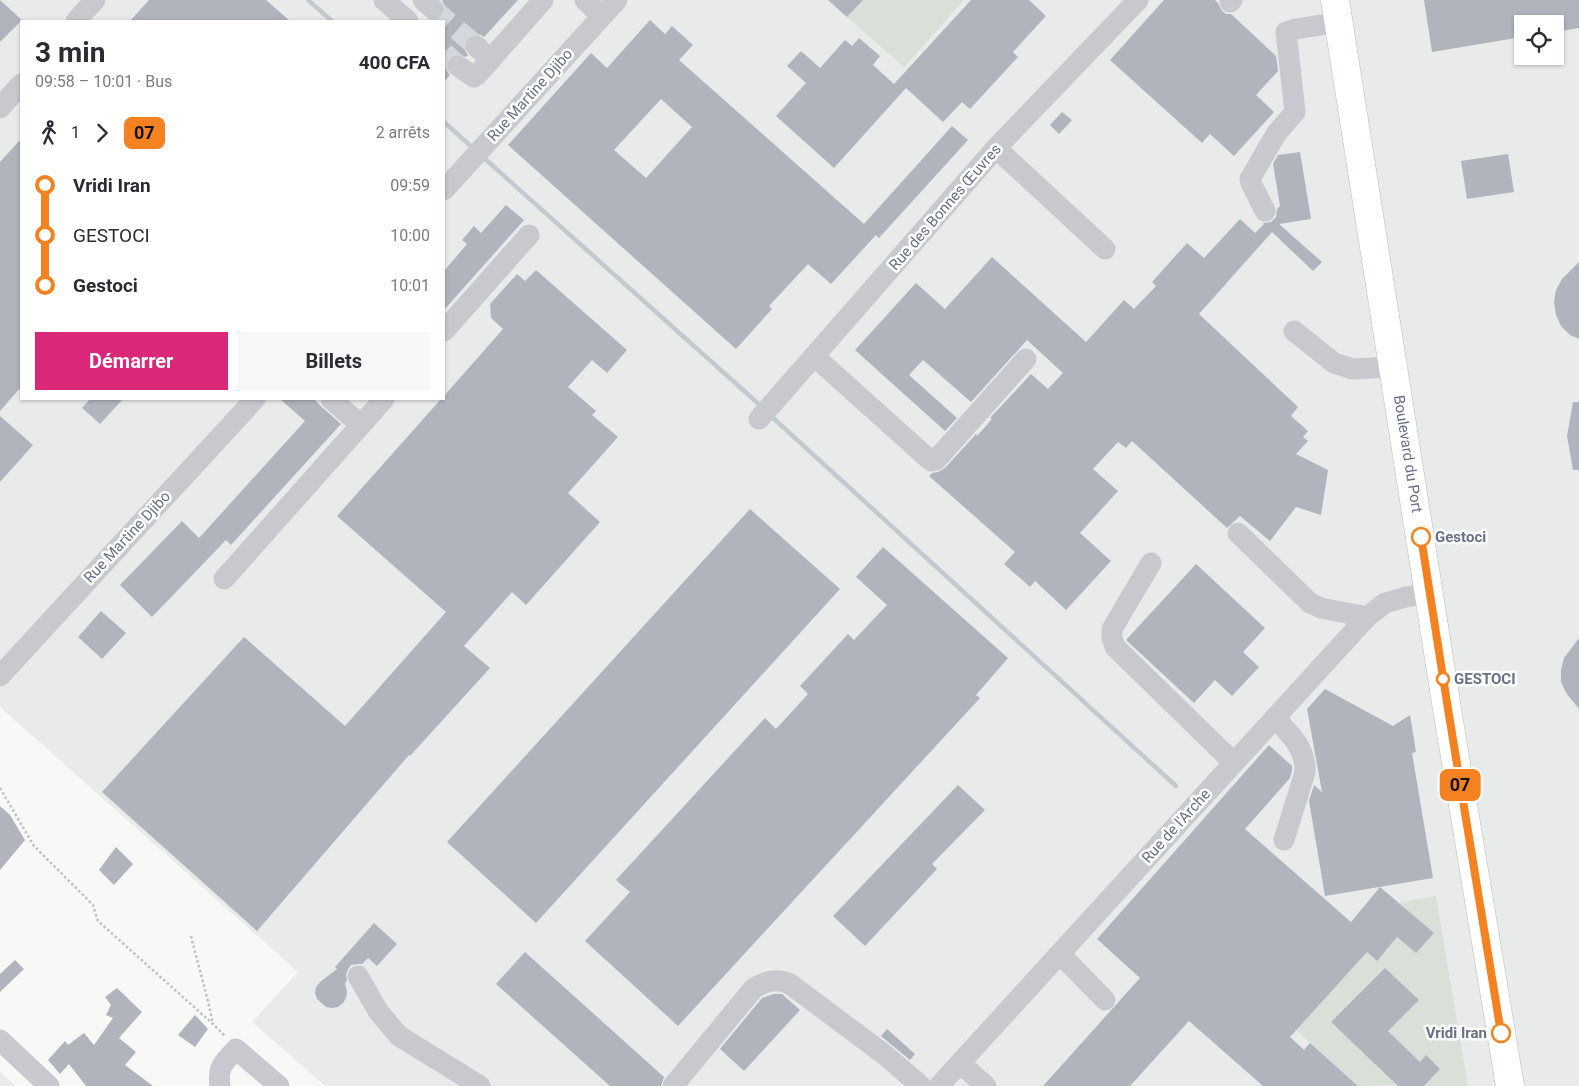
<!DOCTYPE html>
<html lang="fr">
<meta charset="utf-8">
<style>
:root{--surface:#fff;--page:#f7f7f7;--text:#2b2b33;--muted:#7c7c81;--accent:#db2777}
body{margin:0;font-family:Roboto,sans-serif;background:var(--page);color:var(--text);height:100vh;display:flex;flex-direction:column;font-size:19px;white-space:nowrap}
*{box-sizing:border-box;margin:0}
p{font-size:16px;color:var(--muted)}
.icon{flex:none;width:28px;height:28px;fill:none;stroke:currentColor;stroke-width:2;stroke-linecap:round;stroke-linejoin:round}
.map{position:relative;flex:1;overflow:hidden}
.side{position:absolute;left:20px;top:20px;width:425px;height:380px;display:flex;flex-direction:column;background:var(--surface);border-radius:0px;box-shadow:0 1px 4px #0004}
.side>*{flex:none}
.badge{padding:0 10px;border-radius:8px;font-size:18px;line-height:32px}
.tools{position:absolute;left:1514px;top:15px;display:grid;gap:10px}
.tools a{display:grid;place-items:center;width:50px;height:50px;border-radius:0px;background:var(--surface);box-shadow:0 1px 4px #0004;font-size:25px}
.map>.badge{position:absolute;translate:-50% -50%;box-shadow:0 0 0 2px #fff}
.legs{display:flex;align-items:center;gap:8px;height:55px;padding:0 15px;font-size:16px}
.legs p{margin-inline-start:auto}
.head{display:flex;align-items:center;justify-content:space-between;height:85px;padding:0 15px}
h1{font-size:28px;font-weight:700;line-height:38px}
.button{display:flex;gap:10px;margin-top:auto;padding:10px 15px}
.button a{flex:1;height:58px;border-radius:0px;background:var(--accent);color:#fff;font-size:20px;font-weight:700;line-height:58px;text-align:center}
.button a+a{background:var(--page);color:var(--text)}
ul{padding:0 15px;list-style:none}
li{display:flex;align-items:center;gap:18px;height:50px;font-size:19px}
li i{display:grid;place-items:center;width:8px;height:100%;margin:0 6px;background:currentColor}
li i::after{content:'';width:12px;height:12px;margin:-6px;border:4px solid;border-radius:50%;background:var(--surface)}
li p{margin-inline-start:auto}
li:first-child i{background:linear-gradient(#0000 50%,currentColor 0)}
li:last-child i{background:linear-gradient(currentColor 50%,#0000 0)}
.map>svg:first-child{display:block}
.built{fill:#e9eaea;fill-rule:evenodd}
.green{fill:#d9e0d8}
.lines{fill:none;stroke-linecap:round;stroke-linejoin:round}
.stream{stroke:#c4c9d0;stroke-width:4.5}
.building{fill:#b0b4bd;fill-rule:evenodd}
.minor-tunnel{stroke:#d4d7db;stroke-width:21;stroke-dasharray:21 11;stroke-linecap:butt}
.major-casing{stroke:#babcc2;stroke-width:29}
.path{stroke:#bfc0c3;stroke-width:2.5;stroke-dasharray:2.5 2.5;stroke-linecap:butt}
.minor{stroke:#c7c9ce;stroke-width:21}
.major{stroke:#fff;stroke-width:28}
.line-1-casing{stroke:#fff;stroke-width:11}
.line-1{stroke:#f58220;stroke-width:8}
.stop-1-dot{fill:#fff;stroke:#f58220;stroke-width:2.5}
.labels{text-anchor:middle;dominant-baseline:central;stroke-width:5;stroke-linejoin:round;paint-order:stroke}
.street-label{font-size:15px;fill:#697187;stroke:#fff}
.stop-label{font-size:15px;font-weight:bold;fill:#697187;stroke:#fff;text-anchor:start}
</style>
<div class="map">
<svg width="1579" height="1086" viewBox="0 0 1579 1086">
<rect width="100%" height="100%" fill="#f8f9f7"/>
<path class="built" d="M0,0H1579V1086H325L252,1022L298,972L0,707ZM21,21H444V399H21ZM1522,24H1555V56H1522Z
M0,1072L16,1086H0Z"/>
<path class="green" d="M863,0H964L904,67L847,17Z
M1436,896L1468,1086H1425V1085L1440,1069L1426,1056L1420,1062L1354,999L1331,1022L1397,1085L1358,1086L1296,1030L1367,952L1377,960L1397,937L1416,953L1434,933L1398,903Z"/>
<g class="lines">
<path class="stream" d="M308,0L332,21
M444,122L473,148
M483,157L762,407
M771,416L1176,786"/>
</g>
<path class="building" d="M0,0L22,20L0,42Z
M149,0H266L290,21H130Z
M442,0H518L484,37L479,34H473L467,38L464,43V49L468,55L466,57L458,54L453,55L448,59L446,66L447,71L450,75L444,82V21H431H437L442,18L445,12V6Z
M828,0H863L847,17Z
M971,0H1029L1046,16L1013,52L1018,57L970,109L962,102L943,122L906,88L834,168L776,116L806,83L787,66L801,51L820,68L845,40L852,46L859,38L880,56L873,65L894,84Z
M1164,0H1215L1218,3L1222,11L1226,14H1231L1276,56L1278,71L1256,95L1274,112L1234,156L1210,134L1202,143L1110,60Z
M1424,0H1579V28L1555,32V24H1522V37L1432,52Z
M650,20L665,34L672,26L693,45L679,60L864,224L952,126L968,140L879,238L876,235L831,284L808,264L769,306L772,309L736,349L508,145L591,53L607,68ZM661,99L692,127L646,178L614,150Z
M1062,112L1072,120L1059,134L1050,125Z
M21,139V387L0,411V162Z
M1300,152L1311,219L1279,224L1322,262L1313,271L1272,232L1199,314L1298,407L1291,416L1308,431L1303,437L1308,441L1296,454L1328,470L1321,515L1296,507L1270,541L1240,516L1227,528L1132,441L1126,448L1118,442L1093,469L1118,491L1080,533L1111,561L1066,610L1035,581L1030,587L1004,564L1015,552L929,476L932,473L938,472L945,468L976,434L977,436L992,419L990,418L1031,374L1048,389L1063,373L1027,340L971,402L923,360L909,375L957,418L945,431L855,350L916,283L945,309L992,257L1086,342L1124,300L1134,309L1156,286L1152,282L1187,243L1204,258L1240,219L1255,233L1264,224L1263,223L1271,222L1276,217L1277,209L1280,206L1273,164L1278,155Z
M1508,154L1514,192L1467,199L1461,161Z
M506,205L524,220L444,310V271L467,244L462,240L474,226L481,233Z
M1579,262V339L1570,335L1561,326L1556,315L1554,302L1556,290L1562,279Z
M536,270L627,350L607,373L592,360L568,387L596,411L592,415L618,437L568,493L600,522L526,605L512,592L464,646L490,668L410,756L409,755L257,931L102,792L244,637L345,726L446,612L337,516L441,399H444V396L503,329L491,318L490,304L517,274L525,281Z
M90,399H123L100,424L82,408Z
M280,399H314L323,408L341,424L231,545L226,540L152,617L120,585L182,521L199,538L305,421Z
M1573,402H1579V470H1573L1567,436Z
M0,416L33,445L0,482Z
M750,509L840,589L536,923L447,842Z
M883,547L1008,658L976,695L980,698L678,1026L585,941L630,892L616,880L765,718L776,729L808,694L800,686L848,634L854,640L887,605L856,577Z
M1196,564L1265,628L1243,652L1259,667L1232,696L1215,680L1194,703L1126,640Z
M101,611L126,633L102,659L78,637Z
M1579,638V709L1566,693L1561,682V670L1564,658Z
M1325,689L1393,726L1410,715L1416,752L1412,753L1433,878L1325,896L1309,801L1314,785L1322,792L1307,709Z
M1269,745L1292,766V770L1290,778L1245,829L1351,922L1380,887L1434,933L1416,953L1397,937L1377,961L1367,952L1290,1037L1304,1050L1310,1043L1358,1086H1263L1189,1021L1130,1086H1043L1140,978L1097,939Z
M958,785L985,810L932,864L937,869L865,946L833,916Z
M0,806L10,815L25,840L0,870Z
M116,847L133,864L114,885L99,870Z
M374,923L397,944L377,966L368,958L362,964H358L351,965L348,969L346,975L347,981L345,983L347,992L346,998L343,1003L338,1007L332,1008L326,1007L317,999L315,993L316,987L320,982L337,969L335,967Z
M525,952L664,1077L661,1086H610L496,984Z
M15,960L24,969L0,992V974Z
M1385,968L1419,1000L1388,1031L1420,1062L1426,1055L1440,1069L1424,1086H1398L1331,1022Z
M117,988L142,1012L119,1038L136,1052L125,1065L153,1086H86L69,1064L60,1074L48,1060L65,1041L68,1045L84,1033L94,1045L113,1018L106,1015L111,1005L105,997Z
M774,994H782L800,1010L744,1071L720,1049L762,998Z
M195,1015L208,1029L195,1047L178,1035Z
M887,1029L915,1054L910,1060L881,1036Z"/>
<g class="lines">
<path class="minor-tunnel" d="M433,9L476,46
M444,53L458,66"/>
<g class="major-casing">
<path id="major" d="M1335,0L1447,709L1510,1086"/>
</g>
<path class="path" d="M0,788L34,846L93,905L98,921L213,1024L225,1036
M191,936C198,965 207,994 213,1024"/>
<path class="minor" d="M384,0L408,21
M423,0L433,9
M585,0L602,16
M1230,2L1232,0
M76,21L95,0
M476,46L491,60
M458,66L474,77L477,75L543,0
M0,108L21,84
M996,148L1105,249
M444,190L617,0
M1265,211L1251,183L1250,179L1276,134L1295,112L1286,32L1296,29L1339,22
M444,331L529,235
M1294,331L1334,363L1353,369L1394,367
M814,356L931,461L936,460L1026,359
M331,399L361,425
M759,419L996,148L1138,0
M1238,533L1310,603L1321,608L1367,617
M1151,563L1112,629V638L1115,647L1234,763
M224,579L384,399
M0,676L255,399
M1275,718C1290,734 1306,748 1305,772L1284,840
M1060,954L1105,1000
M358,976L378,1011L399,1036L480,1086
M0,1040L49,1086
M960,1063L986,1086
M220,1086C217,1066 224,1063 236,1049L279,1086
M673,1086L754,988C767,981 776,978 790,984L885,1055L921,1086
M939,1086L1367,617L1385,603L1406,597L1430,593"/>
<use href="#major" class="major"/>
</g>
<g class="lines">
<g class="line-1-casing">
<path id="line-1" d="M1421,537L1448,709L1501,1033"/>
</g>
<use href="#line-1" class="line-1"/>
</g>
<g class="stop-1-dot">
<circle cx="1421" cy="537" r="9"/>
<circle cx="1443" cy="679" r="6"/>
<circle cx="1501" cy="1033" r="9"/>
</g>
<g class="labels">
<g class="street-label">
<text transform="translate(530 95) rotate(-48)">Rue Martine Djibo</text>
<text transform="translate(945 207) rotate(-49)">Rue des Bonnes Œuvres</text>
<text transform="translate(1408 454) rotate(81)">Boulevard du Port</text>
<text transform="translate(127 537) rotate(-47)">Rue Martine Djibo</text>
<text transform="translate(1176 826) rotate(-48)">Rue de l'Arche</text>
</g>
<g class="stop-label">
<text x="1435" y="537">Gestoci</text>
<text x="1454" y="679">GESTOCI</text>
<text x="1487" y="1033" text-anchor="end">Vridi Iran</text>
</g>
</g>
</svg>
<div class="tools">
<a><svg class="icon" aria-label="locate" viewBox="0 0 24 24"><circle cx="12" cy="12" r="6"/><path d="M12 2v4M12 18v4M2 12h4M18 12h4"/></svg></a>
</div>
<b class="badge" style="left:1460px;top:785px;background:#f58220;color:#111">07</b>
<section class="side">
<div class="head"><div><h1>3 min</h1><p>09:58 – 10:01 · Bus</p></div><b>400 CFA</b></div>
<div class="legs"><svg class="icon" aria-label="walk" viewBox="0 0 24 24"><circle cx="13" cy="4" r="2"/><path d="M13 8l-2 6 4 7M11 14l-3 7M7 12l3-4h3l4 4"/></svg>1<svg class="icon" aria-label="forward" viewBox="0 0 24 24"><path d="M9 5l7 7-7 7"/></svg><b class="badge" style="background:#f58220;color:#111">07</b><p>2 arrêts</p></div>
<ul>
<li><i style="color:#f58220"></i><b>Vridi Iran</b><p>09:59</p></li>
<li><i style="color:#f58220"></i><span>GESTOCI</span><p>10:00</p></li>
<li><i style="color:#f58220"></i><b>Gestoci</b><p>10:01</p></li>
</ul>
<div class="button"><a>Démarrer</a><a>Billets</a></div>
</section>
</div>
